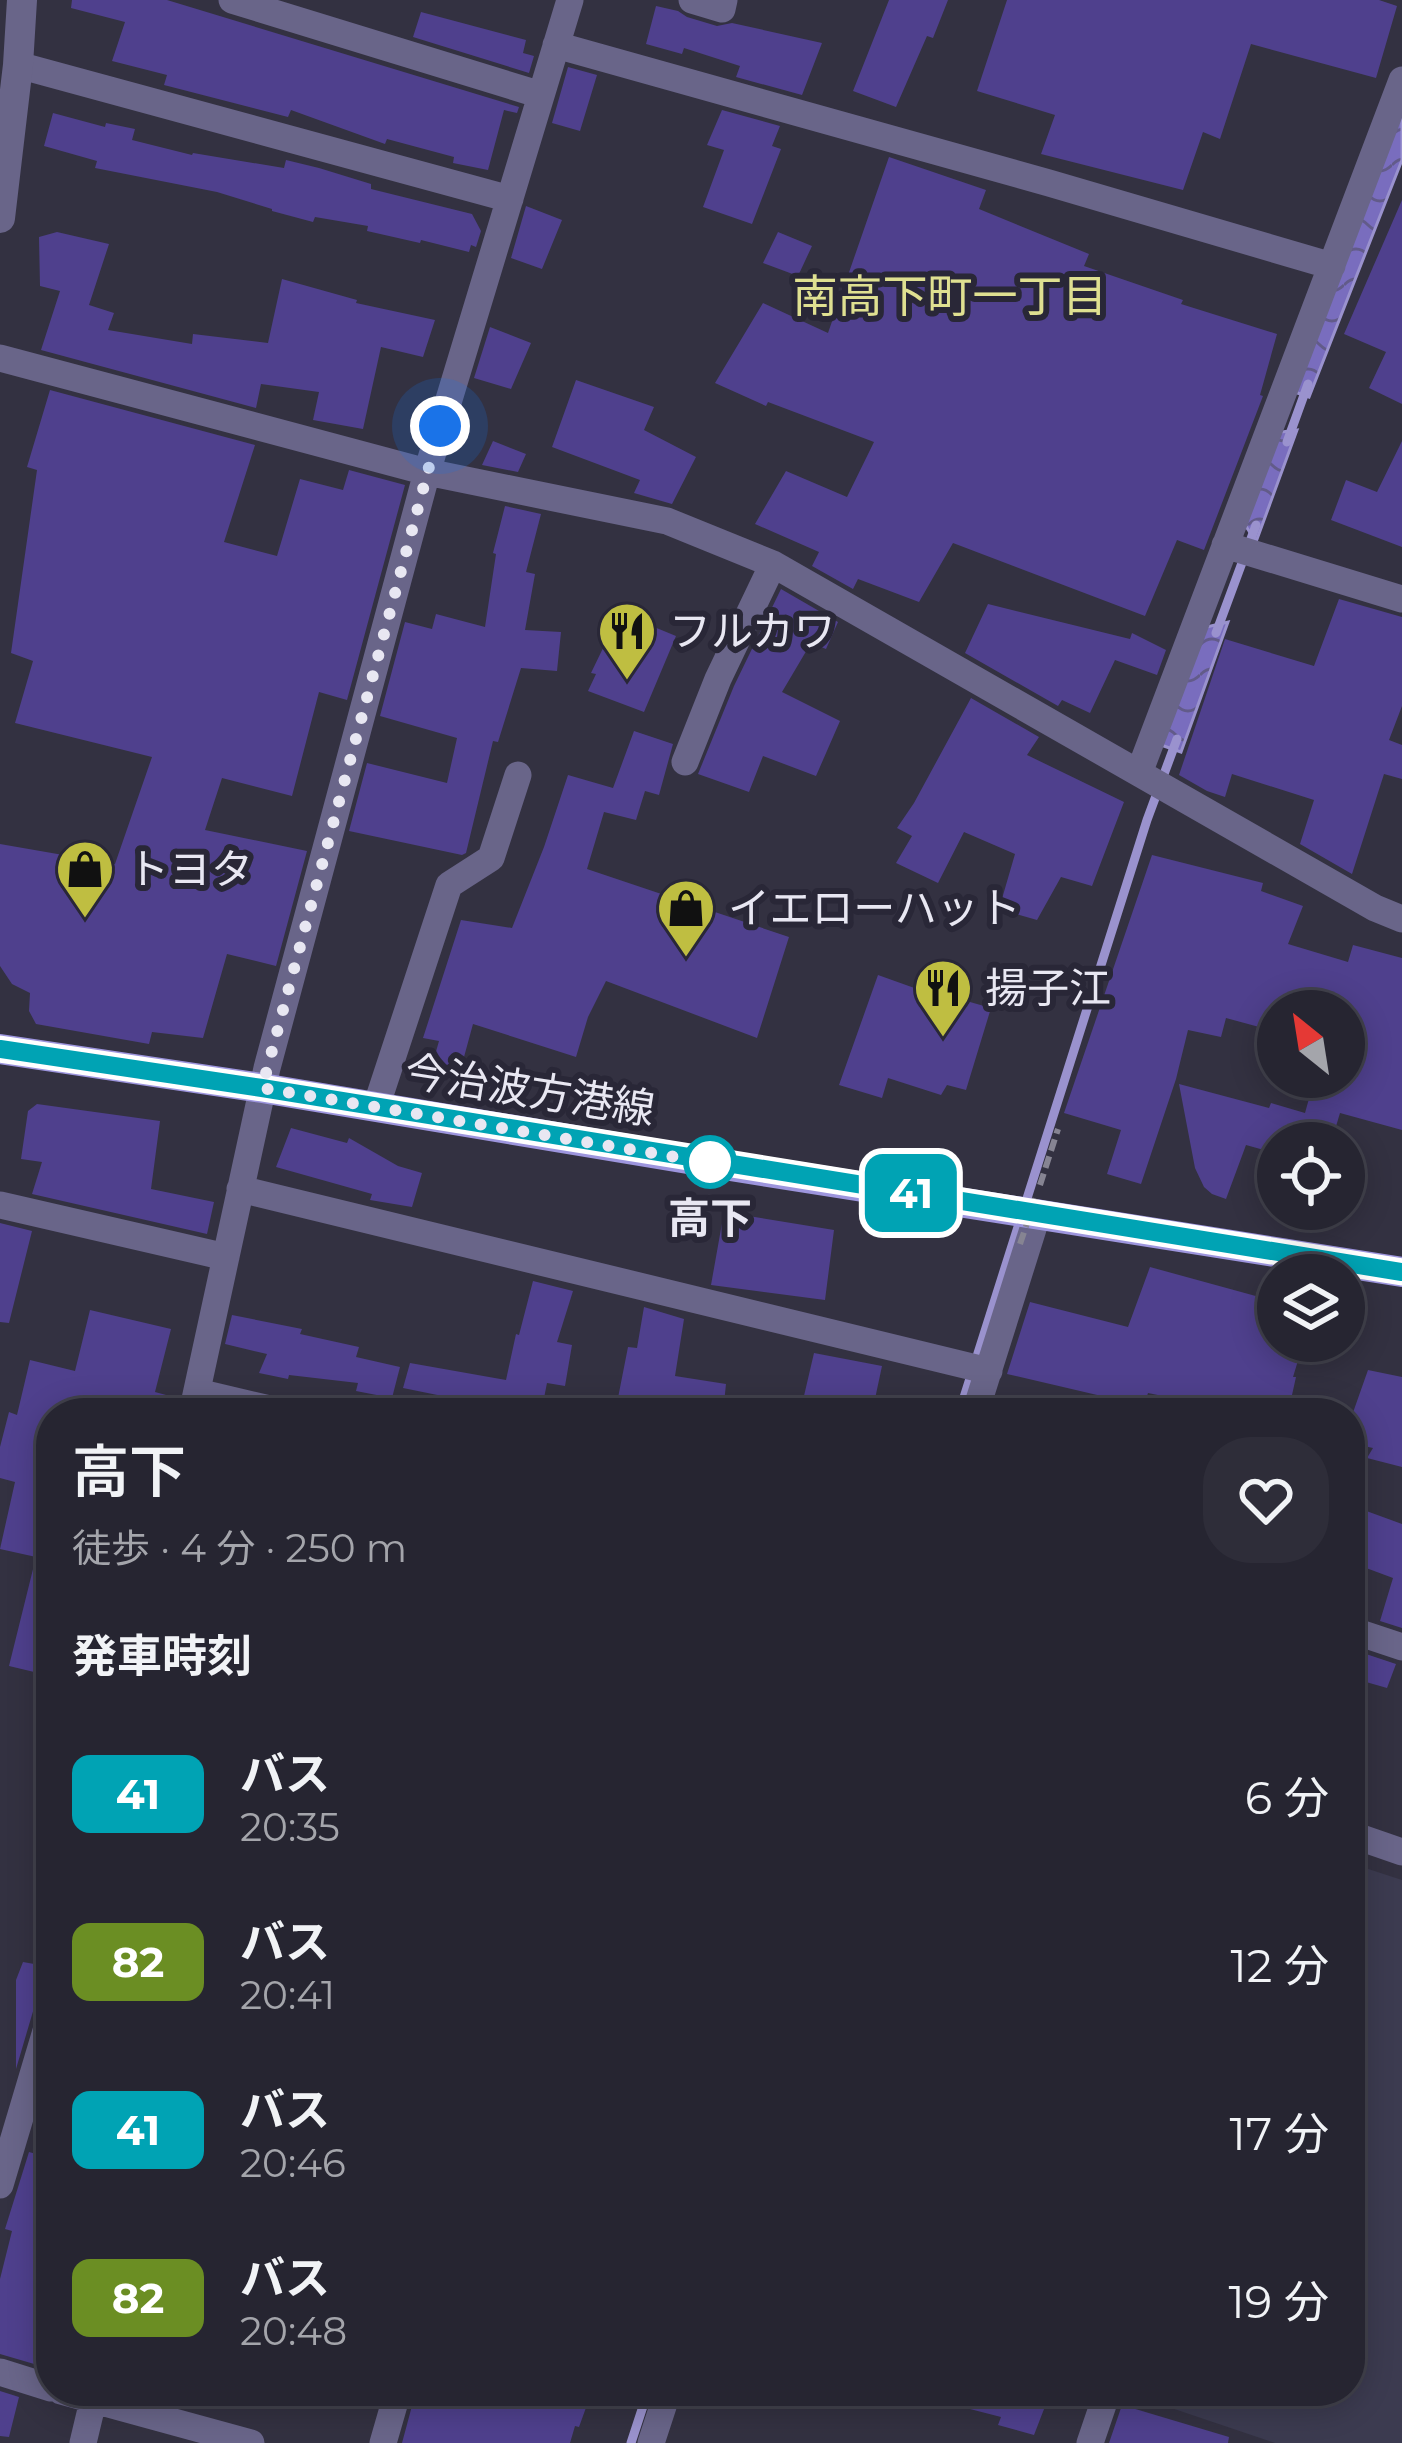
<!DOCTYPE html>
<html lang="ja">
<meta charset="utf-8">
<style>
:root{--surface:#262531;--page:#2e2d39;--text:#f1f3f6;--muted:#a4a5ab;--line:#42424d}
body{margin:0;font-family:Montserrat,"Noto Sans JP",sans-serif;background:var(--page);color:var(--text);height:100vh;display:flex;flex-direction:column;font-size:45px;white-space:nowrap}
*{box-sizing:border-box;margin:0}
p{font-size:39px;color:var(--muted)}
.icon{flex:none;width:66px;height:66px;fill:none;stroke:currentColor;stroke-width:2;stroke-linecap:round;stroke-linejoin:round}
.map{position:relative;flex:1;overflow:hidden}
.side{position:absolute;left:36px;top:1398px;width:1329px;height:1008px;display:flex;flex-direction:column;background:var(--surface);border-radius:48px;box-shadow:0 6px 30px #0003,0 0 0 3px var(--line)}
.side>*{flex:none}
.badge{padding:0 24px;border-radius:18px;font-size:42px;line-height:78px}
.needle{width:78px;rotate:330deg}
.tools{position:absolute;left:1257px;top:990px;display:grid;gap:24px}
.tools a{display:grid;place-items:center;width:108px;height:108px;border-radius:50%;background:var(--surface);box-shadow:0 6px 30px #0003,0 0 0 3px var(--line);font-size:60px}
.you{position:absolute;width:60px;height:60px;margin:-30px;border:9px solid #fff;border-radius:50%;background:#1a73e8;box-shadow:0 0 0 18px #1a73e833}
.map>.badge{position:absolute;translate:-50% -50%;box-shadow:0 0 0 6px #fff}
h2{padding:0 36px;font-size:45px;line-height:108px}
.round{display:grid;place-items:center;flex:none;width:126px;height:126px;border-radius:48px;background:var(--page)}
.summary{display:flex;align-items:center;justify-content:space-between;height:204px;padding:0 36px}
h1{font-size:57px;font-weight:600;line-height:90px}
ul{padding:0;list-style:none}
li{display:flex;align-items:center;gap:36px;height:168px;padding:0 36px}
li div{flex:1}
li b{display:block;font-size:45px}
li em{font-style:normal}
li .badge{min-width:132px;font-weight:700;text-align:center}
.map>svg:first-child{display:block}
.built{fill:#3c3b50}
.water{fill:url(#water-waves);stroke:#9a92ce;stroke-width:3}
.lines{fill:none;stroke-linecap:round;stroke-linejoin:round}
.stream{stroke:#9a92ce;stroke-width:9}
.building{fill:#4f408d}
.path{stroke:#868492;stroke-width:6;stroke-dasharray:12 6;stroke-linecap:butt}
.minor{stroke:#696589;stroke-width:27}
.tertiary{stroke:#696589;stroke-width:30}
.primary{stroke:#9d95dd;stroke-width:30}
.path-bridge{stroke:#868492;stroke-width:6;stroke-dasharray:12 6;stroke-linecap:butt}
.line-casing{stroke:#fff;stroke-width:27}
.line{stroke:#00a3b4;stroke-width:18}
.walk{stroke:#e8e7f2;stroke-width:12;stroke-dasharray:0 21.6}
.stop-dot{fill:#fff;stroke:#00a3b4;stroke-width:6}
.labels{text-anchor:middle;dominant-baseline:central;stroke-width:12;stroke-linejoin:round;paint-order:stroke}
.poi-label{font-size:42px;fill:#e8e7f2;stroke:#292737;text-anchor:start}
.street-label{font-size:42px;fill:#e8e7f2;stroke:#292737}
.stop-label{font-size:42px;font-weight:bold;fill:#e8e7f2;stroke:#292737}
.neighbourhood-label{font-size:45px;fill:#dfe091;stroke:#292737}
</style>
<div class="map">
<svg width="1402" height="2443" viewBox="0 0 1402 2443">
<defs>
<pattern id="water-waves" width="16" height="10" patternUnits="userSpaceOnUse" patternTransform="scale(3)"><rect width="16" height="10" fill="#796dbe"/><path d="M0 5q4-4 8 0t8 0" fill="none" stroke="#625b89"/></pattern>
</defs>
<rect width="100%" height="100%" fill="#333141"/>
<path class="built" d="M1350,1863L1402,1880V2443H1275L1121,2391H1350Z"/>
<path class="water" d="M1402,100V160L1309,397L1289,390Z
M1297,430L1256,542L1242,520L1273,433Z
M1228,622L1181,752L1161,745L1202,628Z"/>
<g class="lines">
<path class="stream" d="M1287,442L1308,384
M1216,633L1256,525
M959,1413L1147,820L1177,739
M631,2443L648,2391"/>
</g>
<path class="building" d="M72,0H167L519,107L517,113L504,110L488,170L453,163L454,157L387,139L385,144L291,110L288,117L164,85L167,75L112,61L125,22L71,8Z
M889,0H948L933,38L927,36L896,107L853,91Z
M1007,0H1379L1397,6L1376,78L1251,44L1220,139L1203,132L1183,190L1041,154L1055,115L977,91Z
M656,6L678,11L687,17L717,26L732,23L822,43L802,95L736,77L740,66L684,48L682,54L646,44Z
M421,12L526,40L523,53L534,56L529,73L413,37Z
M568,67L597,75L580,131L552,123Z
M722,110L780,126L772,146L781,149L752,224L703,207L724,150L707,145Z
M53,113L105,127L106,123L135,129L132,140L192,155L193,153L284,168L286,160L319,168L371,184V189L472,214L481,231L476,247L471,245L469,252L421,240L420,243L367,231L368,226L315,217L313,222L272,211V209L217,192L95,168L97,161L44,146Z
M889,157L986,190L979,209L1089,254L1084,266L1183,300L1181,304L1277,334L1260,395L1263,396L1204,550L1177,540L1145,616L953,543L919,602L858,579L853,589L812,566L819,552L755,524L786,471L847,497L874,442L768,402L766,406L715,383L763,303L828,333Z
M1402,200V404L1369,388L1386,352L1344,334Z
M526,206L562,220L542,269L511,258Z
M57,232L109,244L89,305L114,313L108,330L192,344L193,334L268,343L282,279L357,300L356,303L435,320L423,357L381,347L363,429L313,420L319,392L261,384L256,408L41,350L60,291L40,286L39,237Z
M778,232L812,246L798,276L763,263Z
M490,327L531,343L511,389L474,378Z
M576,380L654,407L644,430L696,457L672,504L634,493L640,480L552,447Z
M50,390L255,445L224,542L277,556L300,479L343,490L349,470L405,485L347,700L319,692L292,796L222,778L205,830L307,851L276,966L227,954L203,1038L152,1032L149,1044L36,1024L29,1011L30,993L12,984L0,966V844L115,864L152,757L15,723L33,661L11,653L37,470L27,467Z
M493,441L526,454L518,472L482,465Z
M1402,441V547L1331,520L1346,480L1377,492Z
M505,506L541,514L526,572L535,574L525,630L561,632L557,671L521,668L498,742L493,741L466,853L462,855L349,831L367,763L447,783L457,738L380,716L405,622L432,629L436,614L485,627L496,554L493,553Z
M781,589L838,622L826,649L811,643L782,692L840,721L816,776L763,756L749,792L698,774L734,686Z
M1339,599L1402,617V706L1389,740L1402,745V779L1384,774L1352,874L1300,844L1314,800L1232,774L1225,797L1207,791L1179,775L1225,639L1314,666Z
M988,604L1130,639L1132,633L1166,650L1157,675L1115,660L1090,713L1062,700L1058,706L965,653Z
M620,613L676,636L644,712L588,691L596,674L591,673Z
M971,698L1039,737L1027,755L1124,802L1092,886L1061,877L1037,920L999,909L1015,854L964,832L938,883L896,863L912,836L897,828L914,803Z
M634,731L673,744L659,795L645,791L636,820L604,812L587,869L789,937L757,1038L606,981L588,1017L576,1057L473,1024L461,1068L433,1062L439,1041L423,1038L461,920L512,928L544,847L568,775L613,788Z
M1152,855L1263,883L1261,891L1303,906L1288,944L1348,962L1353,945L1402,958V1130L1340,1113L1331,1143H1278V1154L1246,1145L1226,1199L1212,1194L1204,1187L1195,1168L1179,1084L1269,1108L1271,1103L1305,1113L1315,1077H1344V1011H1278V1032L1226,1018L1221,1037L1188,1030L1176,1079L1141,1184L1107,1174L1121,1130L1064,1113Z
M878,975L920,990L921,988L991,1008L966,1090L947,1085L941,1095L888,1078L882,1098L839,1085Z
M37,1104L160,1121L151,1189L214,1202L207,1234L32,1194L42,1162L21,1159L28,1111Z
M291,1128L347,1143L349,1138L398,1166L422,1173L412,1207L370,1200L372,1194L276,1167Z
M724,1212L834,1230L825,1300L711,1285Z
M0,1223L32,1231L9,1323L0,1322Z
M1150,1267L1263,1298L1261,1303L1278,1308V1341H1304L1293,1377H1296L1288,1413H1246L1148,1393L1144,1406L1109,1402L1110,1398L1007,1374L1030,1302L1128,1327Z
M533,1281L573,1291L557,1342L572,1345L565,1386L547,1383L541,1413H458L462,1400L403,1388L410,1363L506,1380L516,1334L519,1335Z
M644,1307L684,1319L675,1376L726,1384L723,1413H650L616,1408L628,1347L637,1348Z
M90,1310L171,1329L155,1392L177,1398L174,1413H51V1676L9,1666L36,1557L0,1549L15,1482L0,1478V1447L9,1412L17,1415L30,1360L75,1371Z
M232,1315L302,1329L300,1334L359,1347L356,1357L400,1367L392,1398L356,1391L358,1383L289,1375L288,1379L259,1373L267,1354L225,1344Z
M814,1353L882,1366L872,1413H800Z
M1368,1370L1402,1377V1467L1367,1458L1373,1448L1350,1443V1421Z
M1350,1505L1402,1524V1628L1380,1621L1393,1578L1350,1562Z
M1363,1653L1396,1664L1387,1688L1352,1678Z
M23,1962L51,1967V1996L40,2000L34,2008L16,2069V1980Z
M29,2152L51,2158V2332L41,2366L0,2354V2279L12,2231L5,2229Z
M0,2391L19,2397L9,2437L0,2436Z
M416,2391H592L579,2427L575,2426L570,2443H402Z
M936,2391H1051L1034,2435L998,2425L1001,2417L935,2400Z
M1122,2405L1229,2437L1228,2443H1109Z"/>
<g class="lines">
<path class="path" d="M1040,1185L1058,1129"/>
<path class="minor" d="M232,0L541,95
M692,0L722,9L724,0
M556,45L1049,183L1332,266
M18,65L510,199
M0,358L427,472L667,521L773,564L1375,908L1402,919
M1225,545L1402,599
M685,762L718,679L773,564
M1139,773L1402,80
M376,1107L449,885L491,858L518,775
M240,1189L989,1371
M0,1205L226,1257
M197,1392L287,1413
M192,1413L267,1068L427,472L570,0
M975,1413L1038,1213
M1351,1630L1402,1647
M1350,1834L1402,1852
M0,2185L51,2014
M0,2372L51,2388
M61,2391L251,2443
M83,2443L93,2401
M383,2443L398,2391
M651,2443L668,2391
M1090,2443L1106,2396"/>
<path class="tertiary" d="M0,218L18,65L22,0"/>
<path class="primary" d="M0,1049L262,1088L718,1164L1402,1272"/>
<path class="path-bridge" d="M1020,1244L1037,1194"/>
</g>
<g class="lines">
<g class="line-casing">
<path id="line" d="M0,1049L262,1088L1402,1272"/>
</g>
<use href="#line" class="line"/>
<path class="walk" d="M440,426L262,1088L718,1164L710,1162"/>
</g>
<defs>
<g id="restaurant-pin" transform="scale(3)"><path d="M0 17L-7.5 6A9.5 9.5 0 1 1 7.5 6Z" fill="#bfbe41" stroke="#292737"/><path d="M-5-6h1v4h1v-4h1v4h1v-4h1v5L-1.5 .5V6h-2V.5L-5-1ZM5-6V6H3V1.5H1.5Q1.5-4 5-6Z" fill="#111"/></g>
<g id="shop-pin" transform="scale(3)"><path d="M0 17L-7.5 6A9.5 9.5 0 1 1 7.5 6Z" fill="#bfbe41" stroke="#292737"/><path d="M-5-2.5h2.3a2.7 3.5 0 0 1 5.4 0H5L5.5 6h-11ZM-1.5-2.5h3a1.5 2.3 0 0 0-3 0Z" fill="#111"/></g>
</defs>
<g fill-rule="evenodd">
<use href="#restaurant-pin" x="627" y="631"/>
<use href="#shop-pin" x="85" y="869"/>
<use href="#shop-pin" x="686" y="908"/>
<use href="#restaurant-pin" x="943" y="988"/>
</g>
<circle class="stop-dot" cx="710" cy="1162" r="24"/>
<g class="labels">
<g class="poi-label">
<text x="669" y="631">フルカワ</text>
<text x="127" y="869">トヨタ</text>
<text x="728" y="908">イエローハット</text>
<text x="985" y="988">揚子江</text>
</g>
<g class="street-label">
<text transform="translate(530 1090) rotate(9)">今治波方港線</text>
</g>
<g class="stop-label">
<text x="710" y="1218">高下</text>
</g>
<g class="neighbourhood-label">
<text x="950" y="295">南高下町一丁目</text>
</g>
</g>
</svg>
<div class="tools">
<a><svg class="needle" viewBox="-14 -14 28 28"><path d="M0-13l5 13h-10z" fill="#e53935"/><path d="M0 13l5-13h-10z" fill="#a4a5ab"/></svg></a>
<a><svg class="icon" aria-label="locate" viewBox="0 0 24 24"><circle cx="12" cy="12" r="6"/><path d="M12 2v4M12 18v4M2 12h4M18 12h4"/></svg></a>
<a><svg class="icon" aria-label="layers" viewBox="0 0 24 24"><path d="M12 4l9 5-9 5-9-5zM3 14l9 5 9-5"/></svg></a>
</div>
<div class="you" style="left:440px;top:426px"></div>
<b class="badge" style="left:911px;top:1193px;background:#00a3b4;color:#fff">41</b>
<section class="side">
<div class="summary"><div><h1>高下</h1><p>徒歩 · 4 分 · 250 m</p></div><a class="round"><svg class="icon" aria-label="heart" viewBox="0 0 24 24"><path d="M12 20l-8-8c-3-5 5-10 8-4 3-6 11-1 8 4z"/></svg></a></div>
<h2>発車時刻</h2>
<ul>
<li><span class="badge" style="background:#00a3b4;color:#fff">41</span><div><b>バス</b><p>20:35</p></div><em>6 分</em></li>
<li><span class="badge" style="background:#6b8e23;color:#fff">82</span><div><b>バス</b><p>20:41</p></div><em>12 分</em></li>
<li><span class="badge" style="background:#00a3b4;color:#fff">41</span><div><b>バス</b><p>20:46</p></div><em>17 分</em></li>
<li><span class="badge" style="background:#6b8e23;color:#fff">82</span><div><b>バス</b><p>20:48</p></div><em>19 分</em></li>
</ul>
</section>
</div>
